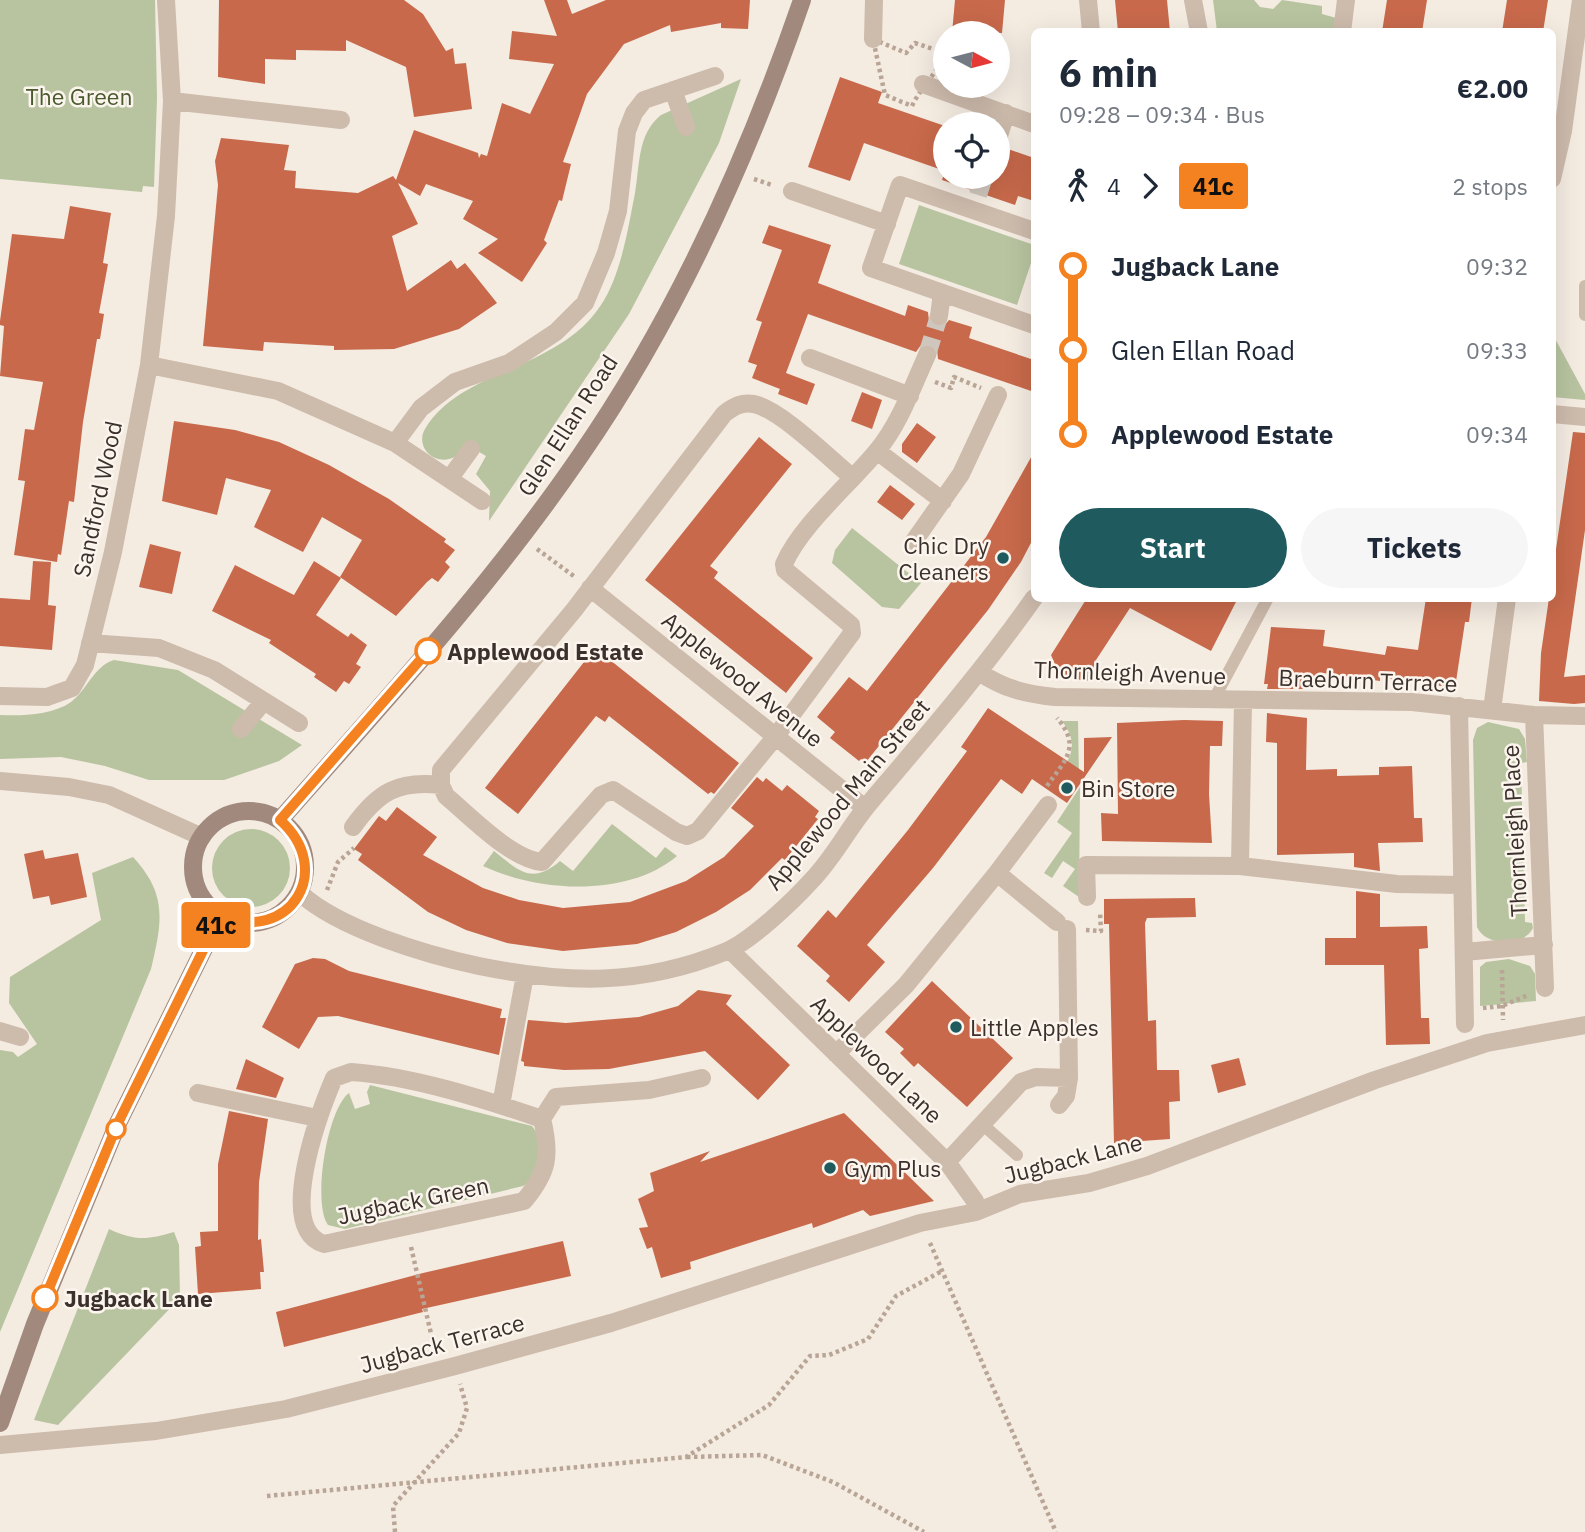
<!DOCTYPE html>
<meta charset="utf-8">
<style>
:root{--surface:#fff;--page:#f6f6f7;--text:#1f2937;--muted:#747a83;--accent:#1f5a5e}
body{margin:0;font-family:"IBM Plex Sans",sans-serif;background:var(--page);color:var(--text);height:100vh;display:flex;flex-direction:column;font-size:26px;white-space:nowrap}
*{box-sizing:border-box;margin:0}
p{font-size:23px;color:var(--muted)}
.icon{flex:none;width:38px;height:38px;fill:none;stroke:currentColor;stroke-width:2;stroke-linecap:round;stroke-linejoin:round}
.map{position:relative;flex:1;overflow:hidden}
.side{position:absolute;left:1031px;top:28px;width:525px;height:574px;display:flex;flex-direction:column;background:var(--surface);border-radius:10px;box-shadow:0 7px 28px #0002}
.side>*{flex:none}
.badge{padding:0 14px;border-radius:5px;font-size:24px;line-height:46px}
.needle{width:46px;rotate:97deg}
.buttons{position:absolute;left:933px;top:21px;display:grid;gap:14px}
.buttons a{display:grid;place-items:center;width:77px;height:77px;border-radius:50%;background:var(--surface);box-shadow:0 7px 28px #0002;font-size:35px}
.map>.badge{position:absolute;translate:-50% -50%;box-shadow:0 0 0 4px #fff}
.legs{display:flex;align-items:center;gap:10px;height:77px;padding:0 28px;font-size:23px}
.legs p{margin-inline-start:auto}
.head{display:flex;align-items:center;justify-content:space-between;height:119px;padding:0 28px}
h1{font-size:38px;font-weight:800;line-height:52px}
.button{display:flex;gap:14px;margin-top:auto;padding:14px 28px}
.button a{flex:1;height:80px;border-radius:42px;background:var(--accent);color:#fff;font-size:28px;font-weight:800;line-height:80px;text-align:center}
.button a+a{background:var(--page);color:var(--text)}
ul{padding:0 28px;list-style:none}
li{display:flex;align-items:center;gap:24px;height:84px;font-size:26px}
li i{display:grid;place-items:center;width:10px;height:100%;margin:0 9px;background:currentColor}
li i::after{content:'';width:18px;height:18px;margin:-9px;border:5px solid;border-radius:50%;background:var(--surface)}
li p{margin-inline-start:auto}
li:first-child i{background:linear-gradient(#0000 50%,currentColor 0)}
li:last-child i{background:linear-gradient(currentColor 50%,#0000 0)}
.map>svg:first-child{display:block}
.green{fill:#b8c4a0}
.building{fill:#c8694b}
.lines{fill:none;stroke-linecap:round;stroke-linejoin:round}
.street-tunnel{stroke:#cfc6bd;stroke-width:18;stroke-dasharray:18 9;stroke-linecap:butt}
.path{stroke:#b9a596;stroke-width:4.5;stroke-dasharray:3.5 3.5;stroke-linecap:butt}
.lane{stroke:#cdbbac;stroke-width:12}
.street{stroke:#cdbbac;stroke-width:18}
.secondary{stroke:#a18a7d;stroke-width:18}
.line-1-casing{stroke:#fff;stroke-width:16}
.line-1{stroke:#f58220;stroke-width:10}
.poi-dot{fill:#1f5a5e;stroke:#fbf5ee;stroke-width:2.5}
.stop-1-dot{fill:#fff;stroke:#f58220;stroke-width:3.5}
.labels{text-anchor:middle;dominant-baseline:central;stroke-width:5;stroke-linejoin:round;paint-order:stroke}
.park-label{font-size:23px;fill:#4a5a2e;stroke:#fbf5ee}
.street-label{font-size:23px;fill:#3b302b;stroke:#fbf5ee}
.poi-label{font-size:23px;fill:#3b302b;stroke:#fbf5ee;text-anchor:start}
.stop-label{font-size:23px;font-weight:bold;fill:#3b302b;stroke:#fbf5ee;text-anchor:start}
</style>
<div class="map">
<svg width="1585" height="1532" viewBox="0 0 1585 1532">
<rect width="100%" height="100%" fill="#f4ebe1"/>
<path class="green" d="M0,0H155L157,98L154,187L143,186L142,192L0,179Z
M1213,0H1254L1260,7L1273,9L1282,0L1322,6V14L1336,18L1333,31H1217Z
M741,79L719,143L629,314L489,521L490,491L476,474L486,456L467,445C464,448 460,454 456,456C437,468 414,448 425,429C460,369 558,371 601,305C621,275 628,229 635,193C640,166 637,134 661,115Z
M919,205L1034,245V254L1017,305L899,264Z
M1552,333L1585,394V400L1552,397Z
M852,528L921,583L899,609L882,607L832,563L835,550Z
M114,660L178,670L302,745L279,761L224,780H149L105,766L61,757L0,759V715C21,716 53,715 71,702C87,690 94,666 114,660Z
M1062,721H1078L1079,778L1063,769C1075,751 1075,738 1062,721Z
M1488,722L1519,729L1525,739L1527,762L1521,763L1525,922L1532,923L1533,928C1523,948 1485,946 1477,927L1473,740L1477,728Z
M1080,787L1079,897L1063,886L1075,869L1063,861L1052,878L1044,873L1072,833L1057,822Z
M612,824L656,858L665,847L677,856C627,898 538,892 483,866L494,851C519,871 532,885 560,861L573,871Z
M212 868a39 39 0 1 1 78 0a39 39 0 1 1-78 0Z
M133,857C168,895 162,922 151,969L0,1332V1050L13,1052L18,1057L37,1044L9,1003L10,977L101,920L92,873Z
M1509,959L1530,966L1535,974L1536,1001L1480,1006V967L1486,962Z
M370,1085L532,1126C547,1145 539,1159 532,1180L523,1186L345,1229L328,1225C312,1203 327,1109 349,1093L355,1109L370,1104L367,1092Z
M109,1229C134,1241 148,1240 174,1232L179,1245L180,1298L58,1425L34,1420Z"/>
<path class="building" d="M219,0H404L423,14L446,51L453,48L455,64L466,63L472,109L414,117L406,67L346,40V51L296,50V60L265,59V84L218,77Z
M544,0H567L572,14L606,0H750L748,29L721,28V23L671,32L670,25L624,44L587,94L563,162L571,164L562,201L559,200L544,240L547,243L522,282L478,253L498,239L463,219L473,201L426,184L420,196L398,183L418,224L392,236L407,291L451,260L457,269L465,263L497,303L459,329L394,349L334,350V346L264,342L263,351L203,346L218,185L215,161L221,138L289,145L284,170L296,171L295,188L358,193L393,176L396,180L414,130L478,153L479,158L481,154L487,156L502,103L530,114L554,64L509,59L512,31L557,36Z
M955,0H1005L1002,33H952Z
M1115,0H1167L1170,32H1118Z
M1387,0H1427L1422,32H1382Z
M1507,0H1548L1543,32H1502Z
M840,77L882,92L878,103L945,126V171L864,143L850,181L808,167Z
M1005,148L1034,158V201L1018,196L1015,205L942,180L943,177H998V150Z
M70,206L111,213L103,263L108,264L99,313L104,314L100,339H97L83,422L74,502L69,501L61,555L58,554L57,562L14,555L25,481L18,480L25,429L34,430L43,382L0,376L4,326L0,325V321L12,234L64,239Z
M769,225L831,245L818,283L905,316L908,305L928,312L929,321L937,327L944,326L949,320L972,327L969,338L1034,360V392L938,359L937,349L931,344L921,345L916,352L808,314L786,373L815,384L807,405L778,394L784,378L780,389L752,378L757,365L748,362L762,322L756,320L782,250L762,243Z
M862,392L882,400L872,429L851,421Z
M174,421L235,430L279,442L329,465L389,499L446,539L444,542L455,550L445,562L450,567L438,582L432,578L427,582L396,616L340,577L362,540L322,517L303,552L254,527L271,490L226,478L217,515L162,501Z
M917,423L936,437L917,463L902,452V444Z
M1573,432L1585,433V530L1564,677L1585,675V703L1574,704L1539,701L1541,653L1549,598H1552V577Z
M759,437L792,464L710,566L718,572L714,578L813,658L786,693L645,580Z
M1034,452V537L1021,562L988,610L866,762L861,759L859,761L830,738L835,732L817,717L849,677L867,691L986,537Z
M890,485L915,504L902,520L877,502Z
M150,544L181,552L172,594L139,587Z
M33,561L51,562L48,605L56,606L52,650L0,646V598L30,600Z
M314,561L341,578L316,615L348,637L351,633L367,645L356,664L361,667L349,684L344,681L336,692L314,677L316,674L269,643L271,640L212,611L235,565L294,595Z
M1087,598H1238L1211,651L1130,608L1096,660L1105,682L1061,678L1051,655Z
M1426,598H1472L1469,622H1465L1455,688L1380,677V681L1323,673L1316,684L1303,689H1267L1268,684H1264L1271,627L1325,630L1323,646L1385,655L1387,646L1418,650Z
M595,648L739,763L714,794L711,792L708,794L609,716L605,722L596,716L518,814L485,788Z
M988,708L1084,772V738L1112,737L1067,803L1032,779L1022,794L1001,779L933,868L867,945L885,962L849,1002L826,981L830,976L797,946L828,910L836,918L908,830L967,751L961,747Z
M1267,713L1307,718L1306,770L1337,769V776L1379,775V767L1412,766L1414,818H1422L1423,842L1378,843L1380,871L1354,867V853L1277,855V743L1266,742Z
M1184,720L1223,721L1222,746H1210L1209,794L1212,843L1102,841L1101,813L1118,814L1117,723Z
M757,777L763,782L766,778L782,791L787,785L819,811L815,817L818,819L785,860L782,858L750,890L716,912L676,932L637,944L563,951L507,943L466,930L428,912L358,860L362,854L354,849L379,816L386,821L397,807L437,837L423,855L483,888L519,900L563,908L630,902L686,881L724,857L754,826L731,808Z
M43,850L45,859L78,853L87,897L51,905L49,896L33,899L24,854Z
M1356,891L1380,894V927L1427,926L1428,948L1419,949L1421,1018H1429L1430,1044L1386,1045L1384,965H1325V938H1356Z
M1195,898L1196,917L1147,918L1145,923L1148,1021L1156,1020L1157,1070H1179L1180,1101L1169,1102L1170,1139L1114,1143L1109,924H1104V899Z
M313,958L325,959L349,971L502,1009L500,1018H506L499,1055L338,1016L318,1017L299,1049L262,1027L295,964Z
M932,981L1013,1058L967,1107L918,1063L914,1067L900,1053L904,1049L885,1032Z
M698,990L732,995L726,1004L790,1065L758,1100L705,1051L609,1069L564,1070L524,1066V1062L521,1061L528,1020L566,1023L639,1017L678,1006Z
M1239,1058L1246,1085L1218,1093L1211,1065Z
M246,1059L284,1078L276,1098L236,1089Z
M229,1111L268,1119L259,1182L258,1240L261,1239L264,1272H260L261,1289L198,1294L195,1247L201,1246L200,1232L218,1231V1164Z
M844,1113L934,1201L870,1216L863,1210L813,1228L812,1223L690,1262L691,1269L661,1278L652,1247L647,1249L639,1228L648,1227L638,1199L654,1191L650,1173L710,1151L700,1162Z
M563,1241L571,1276L422,1309L423,1312L284,1347L276,1312L423,1273Z"/>
<g class="lines">
<path class="street-tunnel" d="M978,195L984,177
M927,355L939,316"/>
<path class="path" d="M873,39L906,53L915,43L945,53C938,73 922,85 912,106L885,95Z
M754,179L772,185
M935,382L951,388L954,377L981,388
M537,549L575,577
M1047,786C1065,760 1082,747 1057,718
M327,890L338,862L354,848
M1086,930L1101,931L1100,912
M1502,970L1503,1020
M1483,1008L1502,1006L1528,995
M930,1243L1056,1532
M411,1247L435,1351
M687,1457L762,1455L833,1482L924,1532
M267,1496L686,1457L769,1405L810,1356L829,1355L868,1339L896,1296L942,1271
M395,1532L393,1506L459,1433L467,1408L460,1384"/>
<path class="lane" d="M1585,286V315
M1214,699L1268,598
M982,1124L1017,1155"/>
<path class="street" d="M1088,0L1091,32
M1193,0L1199,32
M1342,32L1346,0
M873,39L874,0
M923,84L1034,124
M673,90L686,127
M172,101L341,120
M998,139L1006,113
M1552,179L1563,131L1581,0
M792,191L887,224
M1034,231L900,185L871,268L1034,325
M939,316L942,293
M810,358L910,396
M149,365L278,391L395,443L482,501
M1552,414L1585,417
M395,443L421,408L455,382L509,363L556,332L585,303L606,253L618,211L627,131L634,113L644,100L715,76
M877,451L943,501
M852,477C829,458 781,410 754,404C742,402 734,406 724,414L574,610L441,770V785L446,796C470,816 511,859 542,862L601,795L613,790L676,832L687,836L698,831L776,736L852,633L851,625L785,570L784,564C801,525 850,484 877,451C900,423 912,388 927,355
M450,478L471,449
M912,544L961,474L998,395
M590,588L865,808
M90,643L159,648L214,670L299,723
M979,672C1004,689 1026,694 1055,697L1412,702L1534,715L1585,716
M0,696L47,697L72,688L85,665L113,552L149,365L166,216L172,101L166,0
M1459,706L1465,1024
M1492,710L1507,598
M1534,715L1545,988
M241,729L264,701
M0,781L69,787L109,795L202,837
M353,827C378,792 398,780 441,785
M1240,866L1397,884L1462,885
M997,873L1057,922
M300,893C339,929 427,955 479,966C567,984 642,986 727,951C752,940 793,901 812,880C835,856 850,825 872,800C928,734 984,669 1034,598
M1087,897L1086,865L1240,866L1243,701
M730,950L947,1162L975,1201L976,1212
M1464,952L1544,945
M0,1031L20,1037
M836,1054L906,985L997,873L1048,805
M351,1072C412,1076 484,1099 542,1119C551,1156 548,1172 524,1201L324,1244C275,1229 320,1111 334,1078Z
M198,1093L317,1118
M501,1105L525,975
M1059,1105L1066,1096L1069,1078L1067,929
M542,1119L556,1097L649,1090L702,1078
M947,1162L1021,1082L1036,1077L1069,1078
M0,1445L156,1431L286,1409L455,1366L611,1323L920,1223L976,1212L1020,1194L1089,1183L1147,1166L1375,1080L1487,1043L1585,1025"/>
<path class="secondary" d="M193 867a56 56 0 1 1 112 0a56 56 0 1 1-112 0Z
M280,820C384,702 491,586 580,456C677,316 747,160 802,0
M0,1423L35,1324L118,1123L220,916"/>
</g>
<g class="lines">
<g class="line-1-casing">
<path id="line-1" d="M45,1298L118,1123L220,916C290,944 336,870 280,820L428,651"/>
</g>
<use href="#line-1" class="line-1"/>
</g>
<g class="poi-dot">
<circle cx="1003" cy="558" r="7"/>
<circle cx="1067" cy="788" r="7"/>
<circle cx="956" cy="1027" r="7"/>
<circle cx="830" cy="1168" r="7"/>
</g>
<g class="stop-1-dot">
<circle cx="428" cy="651" r="12"/>
<circle cx="116" cy="1129" r="9"/>
<circle cx="45" cy="1298" r="12"/>
</g>
<g class="labels">
<g class="park-label">
<text x="79" y="96">The Green</text>
</g>
<g class="street-label">
<text transform="translate(567 425) rotate(-57)">Glen Ellan Road</text>
<text transform="translate(97 499) rotate(-78)">Sandford Wood</text>
<text transform="translate(1130 672) rotate(2)">Thornleigh Avenue</text>
<text transform="translate(743 679) rotate(39)">Applewood Avenue</text>
<text transform="translate(1368 680) rotate(2)">Braeburn Terrace</text>
<text transform="translate(847 794) rotate(-50)">Applewood Main Street</text>
<text transform="translate(1514 831) rotate(-93)">Thornleigh Place</text>
<text transform="translate(877 1059) rotate(44)">Applewood Lane</text>
<text transform="translate(1073 1158) rotate(-14)">Jugback Lane</text>
<text transform="translate(413 1200) rotate(-12)">Jugback Green</text>
<text transform="translate(442 1343) rotate(-15)">Jugback Terrace</text>
</g>
<g class="poi-label">
<text x="989" y="545" text-anchor="end">Chic Dry<tspan x="989" dy="26">Cleaners</tspan></text>
<text x="1081" y="788">Bin Store</text>
<text x="970" y="1027">Little Apples</text>
<text x="844" y="1168">Gym Plus</text>
</g>
<g class="stop-label">
<text x="447" y="651">Applewood Estate</text>
<text x="64" y="1298">Jugback Lane</text>
</g>
</g>
</svg>
<div class="buttons">
<a><svg class="needle" viewBox="-14 -14 28 28"><path d="M0-13l5 13h-10z" fill="#e53935"/><path d="M0 13l5-13h-10z" fill="#747a83"/></svg></a>
<a><svg class="icon" aria-label="locate" viewBox="0 0 24 24"><circle cx="12" cy="12" r="6"/><path d="M12 2v4M12 18v4M2 12h4M18 12h4"/></svg></a>
</div>
<b class="badge" style="left:216px;top:925px;background:#f58220;color:#111">41c</b>
<section class="side">
<div class="head"><div><h1>6 min</h1><p>09:28 – 09:34 · Bus</p></div><b>€2.00</b></div>
<div class="legs"><svg class="icon" aria-label="walk" viewBox="0 0 24 24"><circle cx="13" cy="4" r="2"/><path d="M13 8l-2 6 4 7M11 14l-3 7M7 12l3-4h3l4 4"/></svg>4<svg class="icon" aria-label="forward" viewBox="0 0 24 24"><path d="M9 5l7 7-7 7"/></svg><b class="badge" style="background:#f58220;color:#111">41c</b><p>2 stops</p></div>
<ul>
<li><i style="color:#f58220"></i><b>Jugback Lane</b><p>09:32</p></li>
<li><i style="color:#f58220"></i><span>Glen Ellan Road</span><p>09:33</p></li>
<li><i style="color:#f58220"></i><b>Applewood Estate</b><p>09:34</p></li>
</ul>
<div class="button"><a>Start</a><a>Tickets</a></div>
</section>
</div>
